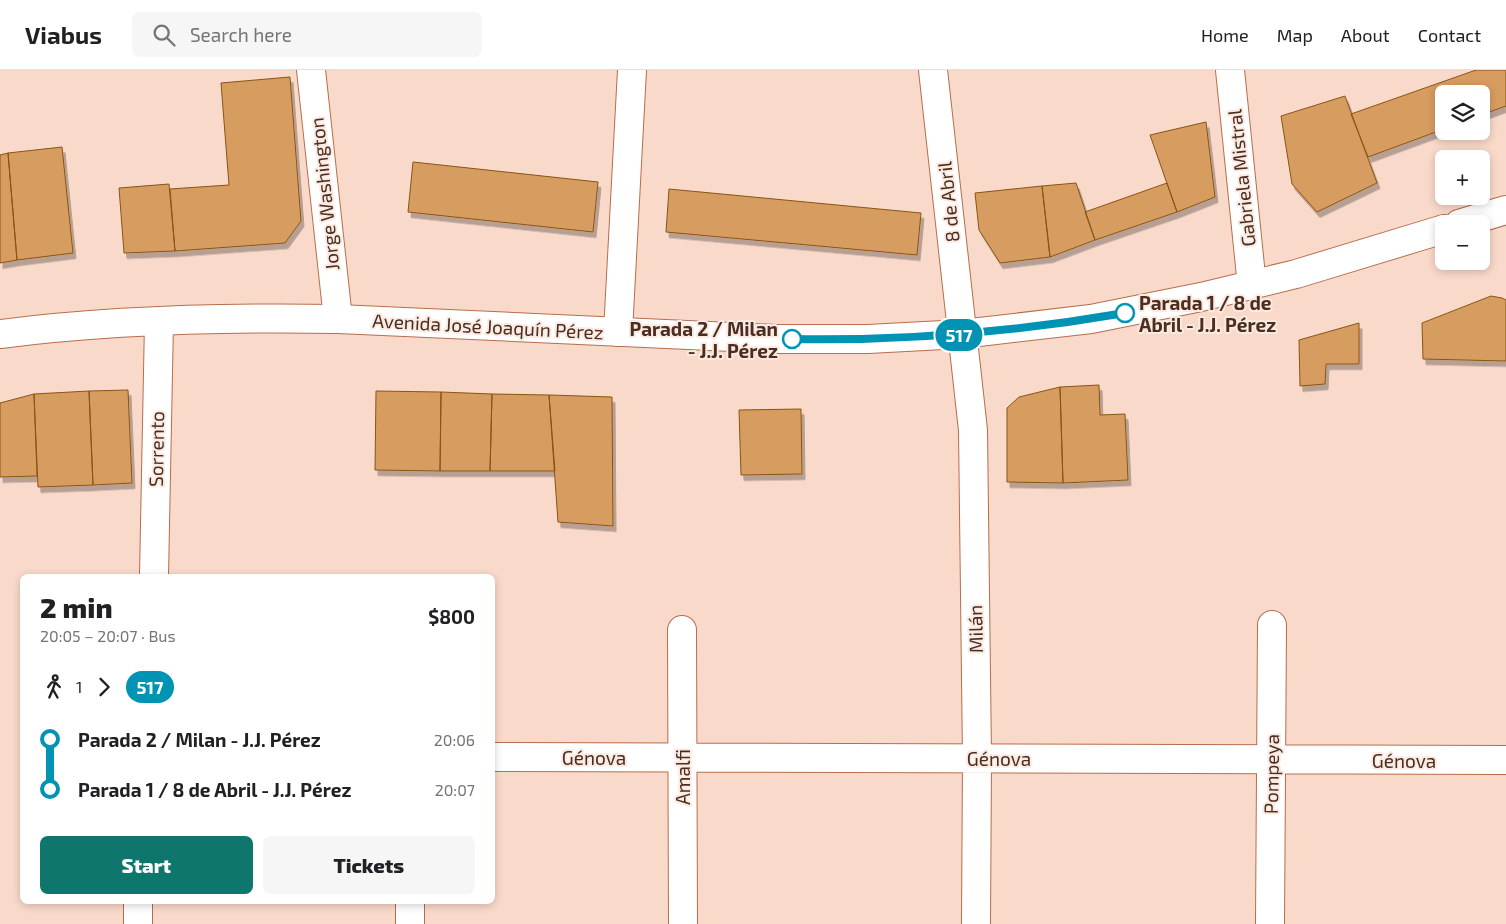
<!DOCTYPE html>
<meta charset="utf-8">
<style>
:root{--surface:#fff;--page:#f6f6f6;--text:#202124;--muted:#757577;--line:#e0e0e0;--accent:#0f766e}
body{margin:0;font-family:"Exo 2",sans-serif;background:var(--page);color:var(--text);height:100vh;display:flex;flex-direction:column;font-size:19px;white-space:nowrap}
*{box-sizing:border-box;margin:0}
p{font-size:16px;color:var(--muted)}
.icon{flex:none;width:28px;height:28px;fill:none;stroke:currentColor;stroke-width:2;stroke-linecap:round;stroke-linejoin:round}
.map{position:relative;flex:1;overflow:hidden}
.side{position:absolute;left:20px;top:504px;width:475px;height:330px;display:flex;flex-direction:column;background:var(--surface);border-radius:8px;box-shadow:0 2px 8px #0003}
.side>*{flex:none}
.badge{padding:0 10px;border-radius:16px;font-size:18px;line-height:32px}
.controls{position:absolute;left:1435px;top:15px;display:grid;gap:10px}
.controls a{display:grid;place-items:center;width:55px;height:55px;border-radius:8px;background:var(--surface);box-shadow:0 2px 8px #0003;font-size:25px}
.map>.badge{position:absolute;translate:-50% -50%;box-shadow:0 0 0 2px #fff}
.legs{display:flex;align-items:center;gap:8px;height:55px;padding:0 20px;font-size:16px}
.legs p{margin-inline-start:auto}
.headline{display:flex;align-items:center;justify-content:space-between;height:85px;padding:0 20px}
h1{font-size:28px;font-weight:800;line-height:38px}
.cta{display:flex;gap:10px;margin-top:auto;padding:10px 20px}
.cta a{flex:1;height:58px;border-radius:8px;background:var(--accent);color:#fff;font-size:20px;font-weight:800;line-height:58px;text-align:center}
.cta a+a{background:var(--page);color:var(--text)}
ul{padding:0 20px;list-style:none}
li{display:flex;align-items:center;gap:18px;height:50px;font-size:19px}
li i{display:grid;place-items:center;width:8px;height:100%;margin:0 6px;background:currentColor}
li i::after{content:'';width:12px;height:12px;margin:-6px;border:4px solid;border-radius:50%;background:var(--surface)}
li p{margin-inline-start:auto}
li:first-child i{background:linear-gradient(#0000 50%,currentColor 0)}
li:last-child i{background:linear-gradient(currentColor 50%,#0000 0)}
header{display:flex;align-items:center;gap:30px;box-sizing:border-box;height:70px;padding:0 25px;background:var(--surface);border-bottom:1px solid var(--line)}
header strong{font-size:24px}
nav{display:flex;gap:28px;margin-inline-start:auto;font-size:18px}
.search{width:350px;height:45px;background:var(--page);display:flex;align-items:center;gap:12px;box-sizing:border-box;padding:0 18px;border-radius:8px;color:var(--muted);font-size:19px}
.map>svg:first-child{display:block}
.building{fill:#d79c61;stroke:#895412;filter:url(#shadow)}
.lines{fill:none;stroke-linecap:round;stroke-linejoin:round}
.minor-casing{stroke:#b66e4c;stroke-width:30}
.primary-casing{stroke:#b66e4c;stroke-width:30}
.minor{stroke:#fff;stroke-width:28}
.primary{stroke:#fff;stroke-width:28}
.line-1-casing{stroke:#fff;stroke-width:11}
.line-1{stroke:#0093b3;stroke-width:8}
.stop-1-dot{fill:#fff;stroke:#0093b3;stroke-width:2.5}
.labels{text-anchor:middle;dominant-baseline:central;stroke-width:4;stroke-linejoin:round;paint-order:stroke}
.street-label{font-size:19px;fill:#4c2d1f;stroke:#faeae2}
.stop-label{font-size:19px;font-weight:bold;fill:#4c2d1f;stroke:#faeae2;text-anchor:start}
</style>
<header>
<strong>Viabus</strong>
<div class="search"><svg class="icon" aria-label="search" viewBox="0 0 24 24"><circle cx="10" cy="10" r="6"/><path d="M15 15l6 6"/></svg>Search here</div>
<nav><a>Home</a><a>Map</a><a>About</a><a>Contact</a></nav>
</header>
<div class="map">
<svg width="1506" height="854" viewBox="0 0 1506 854">
<defs>
<filter id="shadow"><feDropShadow dx="3" dy="5.5" stdDeviation="0" flood-color="#0004"/></filter>
</defs>
<rect width="100%" height="100%" fill="#f9d9ca"/>
<path class="building" d="M1476,0H1506V36L1481,45V24H1444V59L1368,87L1351,44Z
M290,7L301,151L285,173L175,181L170,119L229,115L221,13Z
M1345,26L1377,113L1317,142L1292,114L1281,46Z
M1206,52L1215,127L1177,142L1150,65Z
M62,77L73,183L17,190L8,83Z
M8,83L17,190L0,193V85Z
M413,92L598,112L593,162L408,142Z
M1076,113L1095,170L1050,187L1042,116Z
M1167,113L1177,142L1095,170L1085,142Z
M169,114L175,181L124,183L119,118Z
M1042,116L1050,187L1000,193L979,160L975,123Z
M669,119L921,143L917,185L666,162Z
M1491,226L1502,228L1506,230V291L1423,289L1422,253Z
M1359,253V294H1326L1325,314L1300,316L1299,270Z
M1099,315L1100,345L1125,344L1128,410L1063,413L1060,317Z
M1060,317L1063,413L1007,412V338L1019,327Z
M128,320L132,413L93,415L89,321Z
M89,321L93,415L38,417L34,324Z
M376,321L441,322L440,401L375,400Z
M441,322L492,324L490,401H440Z
M34,324L37,406L0,407V333Z
M492,324L549,325L555,401H490Z
M549,325L612,327L613,456L558,452Z
M801,339L802,404L741,405L739,340Z"/>
<g class="lines">
<g class="minor-casing">
<path id="minor" d="M311,0L338,249
M933,0L973,360L977,688L976,854
M1230,0L1252,216
M618,262L632,0
M154,506L159,252
M682,560L683,854
M492,687L1506,690
M138,831V854
M410,831V854
M1270,854L1272,555"/>
</g>
<g class="primary-casing">
<path id="primary" d="M1459,154L1506,140
M0,264C111,250 226,247 338,249L776,269H868L962,264L1091,249L1201,227L1296,204L1444,159"/>
</g>
<use href="#minor" class="minor"/>
<use href="#primary" class="primary"/>
</g>
<g class="lines">
<g class="line-1-casing">
<path id="line-1" d="M792,269C903,271 1015,262 1125,243"/>
</g>
<use href="#line-1" class="line-1"/>
</g>
<g class="stop-1-dot">
<circle cx="1125" cy="243" r="9"/>
<circle cx="792" cy="269" r="9"/>
</g>
<g class="labels">
<g class="street-label">
<text transform="translate(1241 108) rotate(-96)">Gabriela Mistral</text>
<text transform="translate(324 124) rotate(-96)">Jorge Washington</text>
<text transform="translate(948 132) rotate(-96)">8 de Abril</text>
<text transform="translate(488 256) rotate(3)">Avenida José Joaquín Pérez</text>
<text transform="translate(156 379) rotate(-89)">Sorrento</text>
<text transform="translate(975 559) rotate(-91)">Milán</text>
<text x="594" y="687">Génova</text>
<text x="999" y="688">Génova</text>
<text x="1404" y="690">Génova</text>
<text transform="translate(1271 704) rotate(-89)">Pompeya</text>
<text transform="translate(682 707) rotate(-90)">Amalfi</text>
</g>
<g class="stop-label">
<text x="1139" y="232">Parada 1 / 8 de<tspan x="1139" dy="22">Abril - J.J. Pérez</tspan></text>
<text x="778" y="258" text-anchor="end">Parada 2 / Milan<tspan x="778" dy="22">- J.J. Pérez</tspan></text>
</g>
</g>
</svg>
<div class="controls">
<a><svg class="icon" aria-label="layers" viewBox="0 0 24 24"><path d="M12 4l9 5-9 5-9-5zM3 14l9 5 9-5"/></svg></a>
<a>+</a>
<a>−</a>
</div>
<b class="badge" style="left:959px;top:265px;background:#0093b3;color:#fff">517</b>
<section class="side">
<div class="headline"><div><h1>2 min</h1><p>20:05 – 20:07 · Bus</p></div><b>$800</b></div>
<div class="legs"><svg class="icon" aria-label="walk" viewBox="0 0 24 24"><circle cx="13" cy="4" r="2"/><path d="M13 8l-2 6 4 7M11 14l-3 7M7 12l3-4h3l4 4"/></svg>1<svg class="icon" aria-label="forward" viewBox="0 0 24 24"><path d="M9 5l7 7-7 7"/></svg><b class="badge" style="background:#0093b3;color:#fff">517</b></div>
<ul>
<li><i style="color:#0093b3"></i><b>Parada 2 / Milan - J.J. Pérez</b><p>20:06</p></li>
<li><i style="color:#0093b3"></i><b>Parada 1 / 8 de Abril - J.J. Pérez</b><p>20:07</p></li>
</ul>
<div class="cta"><a>Start</a><a>Tickets</a></div>
</section>
</div>
